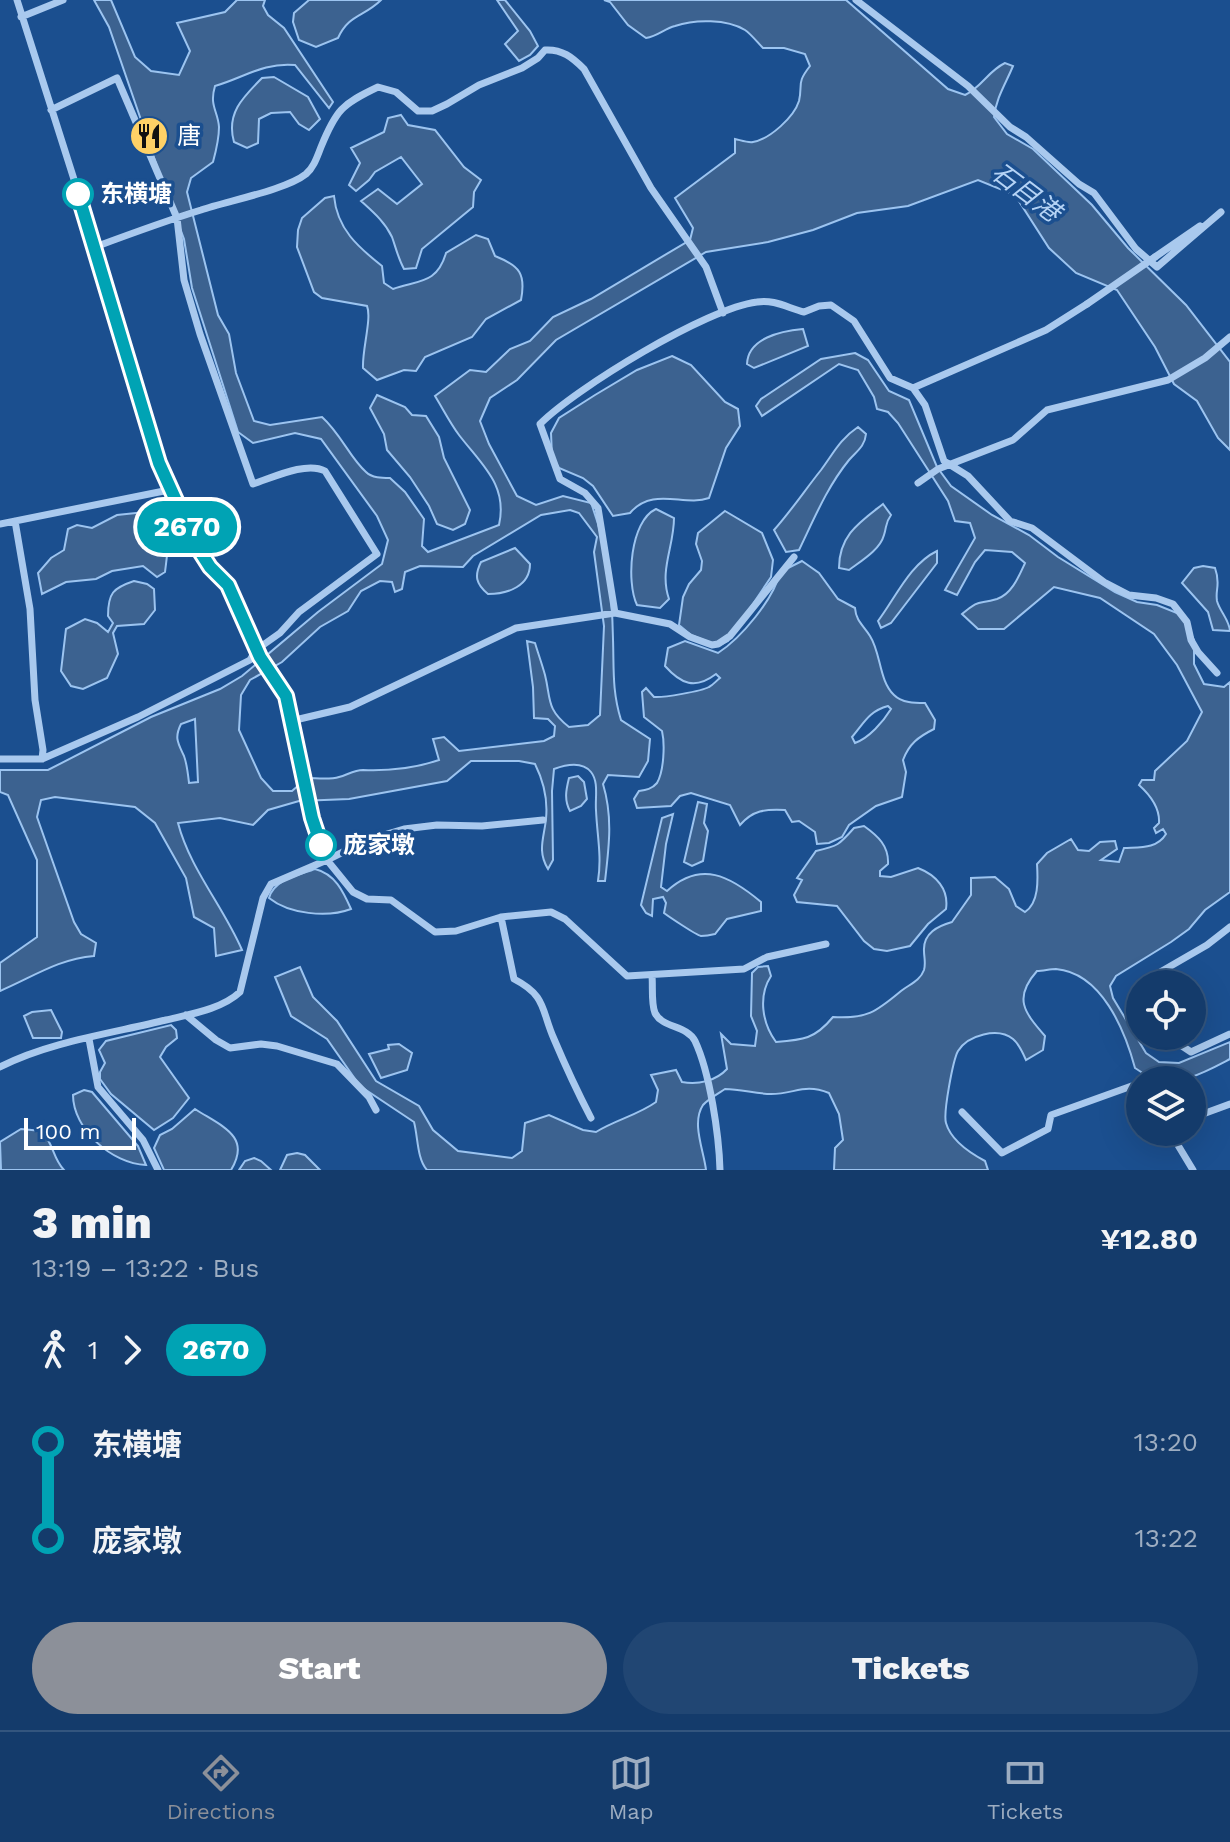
<!DOCTYPE html>
<meta charset="utf-8">
<style>
:root{--surface:#143b6b;--page:#214673;--text:#f1f3f6;--muted:#9dadc1;--line:#33557e;--accent:#8c9099}
body{margin:0;font-family:"Work Sans","Noto Sans SC",sans-serif;background:var(--page);color:var(--text);height:100vh;display:flex;flex-direction:column;font-size:30px;white-space:nowrap}
*{box-sizing:border-box;margin:0}
p{font-size:26px;color:var(--muted)}
.icon{flex:none;width:44px;height:44px;fill:none;stroke:currentColor;stroke-width:2;stroke-linecap:round;stroke-linejoin:round}
.map{position:relative;height:1170px;overflow:hidden}
.panel{display:flex;flex-direction:column;background:var(--surface);flex:1}
.panel>*{flex:none}
.badge{padding:0 16px;border-radius:26px;font-size:28px;line-height:52px}
.tools{position:absolute;left:1126px;top:970px;display:grid;gap:16px}
.tools a{display:grid;place-items:center;width:80px;height:80px;border-radius:50%;background:var(--surface);box-shadow:0 8px 32px #0002,0 0 0 2px var(--line);font-size:40px}
.scale{position:absolute;left:24px;bottom:20px;width:112px;box-sizing:border-box;padding-left:8px;border:4px solid #fff;border-top:0;font-size:22px;line-height:28px;white-space:nowrap;color:#fff;-webkit-text-stroke:6px #1b4f8f;paint-order:stroke}
.map>.badge{position:absolute;translate:-50% -50%;box-shadow:0 0 0 4px #fff}
.legs{display:flex;align-items:center;gap:12px;height:88px;padding:0 32px;font-size:26px}
.legs p{margin-inline-start:auto}
.overview{display:flex;align-items:center;justify-content:space-between;height:136px;padding:0 32px}
h1{font-size:44px;font-weight:800;line-height:60px}
.button{display:flex;gap:16px;margin-top:auto;padding:16px 32px}
.button a{flex:1;height:92px;border-radius:48px;background:var(--accent);color:#fff;font-size:32px;font-weight:800;line-height:92px;text-align:center}
.button a+a{background:var(--page);color:var(--text)}
ul{padding:0 32px;list-style:none}
li{display:flex;align-items:center;gap:28px;height:96px;font-size:30px}
li i{display:grid;place-items:center;width:12px;height:100%;margin:0 10px;background:currentColor}
li i::after{content:'';width:20px;height:20px;margin:-10px;border:6px solid;border-radius:50%;background:var(--surface)}
li p{margin-inline-start:auto}
li:first-child i{background:linear-gradient(#0000 50%,currentColor 0)}
li:last-child i{background:linear-gradient(currentColor 50%,#0000 0)}
.tab-bar{display:flex;justify-content:space-around;align-items:center;height:112px;border-top:2px solid var(--line);background:var(--surface);font-size:22px;color:var(--muted)}
.tab-bar a{display:grid;justify-items:center;gap:4px}
.tab-bar .current{color:var(--accent)}
.map>svg:first-child{display:block}
.water{fill:#3c6290;stroke:#9cc4f0;stroke-width:2;fill-rule:evenodd}
.lines{fill:none;stroke-linecap:round;stroke-linejoin:round}
.street{stroke:#a9c9ee;stroke-width:7}
.street-bridge{stroke:#a9c9ee;stroke-width:7}
.line-1-casing{stroke:#fff;stroke-width:18}
.line-1{stroke:#00a3b4;stroke-width:12}
.stop-1-dot{fill:#fff;stroke:#00a3b4;stroke-width:4}
.labels{text-anchor:middle;dominant-baseline:central;stroke-width:7;stroke-linejoin:round;paint-order:stroke}
.poi-label{font-size:24px;fill:#fff;stroke:#1b4f8f;text-anchor:start}
.stop-label{font-size:24px;font-weight:bold;fill:#fff;stroke:#1b4f8f;text-anchor:start}
.water-label{font-size:26px;font-style:italic;fill:#b5d3f5;stroke:#1b4f8f}
</style>
<div class="map">
<svg width="1230" height="1170" viewBox="0 0 1230 1170">
<rect width="100%" height="100%" fill="#1b4f8f"/>
<path class="water" d="M94,0H111L135,57L151,71L179,75L190,51L177,23L225,12L237,0H265L263,6L268,15L284,28L333,102L329,108L295,65C264,62 243,78 215,86C209,106 218,111 219,127C219,138 216,151 213,162L191,178L187,192L218,315L229,334L236,373L254,421L270,425L322,417C341,434 350,458 366,472C372,478 382,478 390,478L405,492L424,519L422,546L428,552L499,525C508,485 482,465 459,435C450,423 443,409 435,396L470,370L486,372L510,349L530,341L553,317L591,299L690,240L693,228L675,198L735,153V139C740,140 748,143 753,142C770,139 794,117 799,101C803,83 796,84 810,66L805,54L784,48H763C758,43 751,34 745,30C727,19 695,19 675,26C664,29 658,36 646,38L628,25L610,2L604,0H846L948,89L965,95C982,87 988,71 1005,63L1013,66C1006,83 996,98 994,117L1007,134L1033,149L1092,205L1128,248L1186,305L1230,362V450L1218,438L1197,401L1174,384L1155,347L1117,290L1076,273L1049,248L1015,195L978,180L908,206L857,213L813,230L768,242L706,252L556,340L517,380L490,398L480,421L489,444L517,496L536,505L563,496L591,503C608,548 612,592 613,639C614,669 612,691 621,720L650,739L648,761L639,777L608,775L603,784C613,817 609,847 605,881H598C602,856 597,835 596,810C595,798 599,782 591,772C582,761 565,765 554,769L552,791L553,860L548,869C537,851 544,838 546,819C548,799 544,782 535,764L519,761H471L447,781L349,799L299,801L268,810L253,825L220,818L178,823C190,869 223,906 242,950L216,956L214,928L194,917L186,878L155,823L135,807L55,797L41,800L37,817L74,922L81,934L96,943L94,956C58,959 33,977 0,991V963L37,937V860L8,795L0,792V770H48L151,717L220,689L242,676L318,612L382,564L388,540L377,516L321,439L295,433L253,443L238,432L192,288L184,239L161,178L109,27ZM570,510L579,513L597,537L594,552L604,626L600,715L588,725L569,727C546,709 551,699 545,675C542,664 538,653 535,643L527,641L533,687L534,718L548,719L555,726L554,736L544,741L459,751L444,737L433,739L439,760C413,769 389,771 363,770C354,770 347,775 339,777C330,780 316,778 307,778L292,791H273L261,778L239,730L241,695L250,680L282,662L320,627L348,611L361,591L380,581L392,582L395,592L402,589L405,572L420,566L463,567L473,556L541,515ZM195,719L198,782L189,783C188,774 187,764 184,756C178,743 174,738 181,724Z
M309,0H381C364,17 349,14 338,38L316,47L299,40L293,22L294,13Z
M497,0H505L530,31L538,46L530,55L519,61L505,44L518,31Z
M274,77L308,97L320,119L309,130L299,124L290,112L271,113L259,119L258,143L247,148L234,142C226,114 242,98 262,78Z
M401,115L408,125L435,130L464,167L481,180L474,192L473,207L422,249L416,268L404,269C398,258 396,248 392,237C385,222 373,212 361,201L378,189L397,204L422,184L401,157L375,172L369,180L356,191L349,185L360,163L351,148L384,132L388,118Z
M334,196C337,229 358,247 382,266L384,283L393,289C419,280 437,284 446,253L476,235L488,239L495,256C520,266 526,274 521,300L486,319L472,337L425,357L416,371L404,370L377,380L363,368C362,350 372,318 367,306L322,298L314,292L297,247L298,230L302,218L325,198Z
M803,329L808,346L754,368L747,364C748,338 781,331 803,329Z
M855,353L868,360L889,391L909,400L937,467L951,486L992,515L1029,535L1058,557L1115,592L1137,602L1157,605L1182,615L1194,640V664L1204,684L1224,687L1230,682V892L1205,910L1189,929L1171,942L1116,976L1110,986L1113,998L1146,1053L1159,1062L1179,1063L1230,1042V1059C1209,1070 1176,1089 1151,1078C1146,1076 1140,1071 1135,1068C1125,1031 1102,973 1056,969C1050,969 1043,971 1037,971C1013,998 1024,1012 1045,1036L1043,1050L1026,1060C1023,1053 1019,1044 1013,1039C998,1027 968,1035 958,1051C953,1060 943,1113 946,1123C951,1141 970,1153 985,1161L988,1170H834L835,1148L843,1140L839,1114L829,1093C804,1083 795,1094 771,1094C756,1094 741,1089 725,1089C719,1093 708,1099 703,1105C691,1123 704,1151 706,1170H427C417,1159 418,1137 414,1122L360,1086L327,1039L291,1016L275,977L300,967L313,997L337,1021L376,1081L419,1106L433,1130L458,1151L512,1158L522,1151L525,1123L549,1115L583,1130L596,1132C615,1120 638,1115 656,1102L658,1090L651,1075L676,1070L682,1082C698,1085 716,1081 727,1069L721,1034L731,1044L755,1046L757,1031L751,1016L752,973L758,967L768,966L771,976C758,996 762,1023 776,1042C803,1040 815,1039 833,1017C867,1019 876,1012 901,991C910,984 920,981 924,970C926,963 924,957 924,951C923,933 938,926 952,922L971,895V878L995,877L1009,889L1016,906L1025,912C1039,903 1038,880 1037,864L1047,853L1071,839L1078,850L1089,851L1100,842L1115,841L1117,849L1101,860L1119,862L1124,848C1140,847 1157,849 1166,834L1163,829L1156,833L1154,828L1159,823C1160,808 1149,794 1139,785L1142,780H1154L1155,771L1187,741L1202,712L1177,665L1154,634L1100,598L1054,587L1004,629H978L962,614C981,598 977,605 997,599C1012,594 1019,576 1025,563L1012,552L985,550L975,562L957,595L945,590L975,538L970,523L955,521L948,501L898,423L888,412L877,409L874,397L858,370L839,364L762,416L756,406L761,399L821,359Z
M672,356L691,365L725,402L738,409L740,426L726,448L709,498C684,507 653,486 630,513L613,516L593,486L583,478L559,468L552,456L551,433L559,418L595,395L637,370Z
M377,395L405,407L412,415L426,416L439,437L444,458L470,510L465,524L453,530L437,524L429,506L410,477L387,450L384,434L370,408Z
M858,427L866,434C865,446 857,451 849,460C827,487 814,519 799,550L786,552L774,530C791,511 805,490 821,470C833,454 840,439 858,427Z
M883,504L891,515C885,523 887,526 884,535C880,550 861,561 849,570L839,568C839,535 860,522 883,504Z
M656,509L674,518C674,547 659,570 669,599L660,608L637,605C626,582 630,521 656,509Z
M155,511C172,532 168,547 165,572L157,577L143,566L112,571L96,579L66,582L42,594L38,573L51,558L64,550L68,529L77,525L92,528L117,515Z
M725,511L762,533L773,560L771,577L728,641L718,646L691,635L679,625L683,597L689,584L701,570L702,561L696,544L698,533Z
M515,548L530,564C530,586 508,594 488,594C476,584 474,576 481,562Z
M937,551V563L891,623L881,628L878,621C896,597 910,564 937,551Z
M802,561L819,573L838,599L855,608C856,621 863,625 870,636C881,653 879,681 894,695C902,703 915,703 925,703L935,720L934,729C918,737 909,744 903,760L906,772L902,797L876,806L849,825L842,837L829,843L817,844L815,832L799,821L792,822L785,810C765,809 753,810 740,825L730,805L691,793L680,796L671,806L637,808L634,799L639,791C646,790 652,789 657,783C664,771 665,744 662,731L644,717L642,692L646,688L654,697C663,698 702,691 709,687C713,685 716,681 720,678L716,674C695,690 681,684 665,666L668,648L685,641L718,653C741,638 774,599 780,572ZM888,706L891,709C883,722 869,738 855,743L852,737C864,723 869,711 888,706Z
M1203,566L1215,568C1221,584 1215,589 1217,601C1220,612 1229,619 1230,631L1213,630L1208,612L1182,583L1194,568Z
M134,581L147,584L154,589L155,610L144,624L117,626L113,633L118,654L107,678L83,689L71,686L61,671L66,629L85,619L97,623L108,632L113,623L108,616C108,593 113,588 134,581Z
M578,776L584,782L587,799L581,806L570,811C564,800 566,790 569,778Z
M698,802L707,804L704,823L708,831L703,861L692,866L684,862Z
M673,814L666,844L661,887L667,891C701,860 730,876 761,902V911L727,919L715,934C711,935 706,936 701,936C696,935 668,916 664,913L666,903L663,897L653,899L652,916L646,913L641,905L662,818Z
M864,826C878,836 889,846 888,864L880,871V876L891,877L918,868C936,875 949,889 946,909L928,924L910,946L887,951L874,949L864,941L837,906L797,902L794,895L802,880L797,878L816,851C838,846 839,845 854,828Z
M315,869C335,874 343,891 351,909C327,918 289,914 269,898C274,879 299,875 315,869Z
M51,1010L62,1032L61,1038H33L24,1016L32,1012Z
M171,1025L176,1030L177,1038L166,1047L160,1057L189,1098L173,1118L154,1130L111,1094L100,1079V1072L105,1063L99,1050L106,1041Z
M399,1044L412,1053L407,1070L381,1078L369,1054L389,1049L388,1045Z
M84,1090L92,1092L138,1146L146,1165C112,1164 73,1129 73,1095Z
M195,1109C221,1126 252,1136 231,1170H164L154,1148L160,1135L172,1129Z
M21,1129L42,1131C54,1145 53,1159 64,1170H1L0,1142Z
M297,1153L305,1155L320,1170H280L287,1155Z
M254,1158L261,1161L271,1170H239L245,1161Z"/>
<g class="lines">
<path class="street" d="M856,0L968,86L1010,127L1026,137L1079,184L1094,193L1136,249L1157,267L1221,212
M21,17L63,0
M95,247C130,234 165,221 201,210C227,201 286,190 306,174C314,167 317,157 321,147C336,110 342,104 378,87L396,92L418,111H432L447,104L479,85L522,68L538,58L545,50C562,49 572,57 584,69L651,188L706,267L723,313
M1155,257L1200,226
M913,388L1046,330L1087,304
M918,483L938,469L1013,440L1047,410L1168,380L1205,358L1230,337
M15,521L30,609L35,700L43,750L42,759
M0,524L169,490
M615,613L598,508L585,493L560,479L540,424C576,388 707,308 757,302C774,299 788,308 804,312L819,306L831,305L854,321L890,378L913,388L925,405L944,461L968,476L1010,521L1032,528L1104,582L1129,595L1156,598L1173,604L1187,622L1191,640L1198,652L1217,673
M291,721L350,707L516,628L615,613L670,624L690,637L712,645L718,644L730,636L794,557
M0,759H42L138,717L250,660L256,650L280,633L299,612L377,554L325,471C306,461 272,478 253,484L200,334L184,280L177,218L117,78L51,110
M543,820L482,826L437,825L404,829L367,840L327,860L353,892L367,899L391,900L435,932L456,931L501,917L551,912L565,919L627,976L744,969L767,957L826,944
M501,917L514,979C547,996 541,1010 554,1039C565,1065 578,1093 591,1118
M652,976C653,986 651,1004 655,1013C662,1028 687,1025 695,1041C710,1073 719,1135 720,1170
M1145,984L1143,982L1207,945L1230,927
M186,1015L216,1040L230,1048L261,1044L277,1046L337,1064L369,1097L376,1110
M1174,1036L1179,1044L1191,1052L1230,1034
M89,1039L98,1087L143,1140L158,1170
M0,1067C48,1042 113,1033 166,1020C191,1014 222,1009 240,992L263,898L271,884L327,860L312,818L286,696L260,657L234,595L210,567L196,545L159,463L99,258L17,0
M962,1112L1002,1153L1048,1129L1051,1115L1140,1083
M1192,1118L1230,1104
M1170,1132L1193,1170"/>
<path class="street-bridge" d="M1087,304L1155,257"/>
</g>
<g class="lines">
<g class="line-1-casing">
<path id="line-1" d="M78,194L159,463L196,545L210,567L228,585L260,657L286,696L312,818L321,845"/>
</g>
<use href="#line-1" class="line-1"/>
</g>
<defs>
<g id="restaurant-disc" transform="scale(2)"><circle r="9.5" fill="#ffd166" stroke="#1b4f8f"/><path d="M-5-6h1v4h1v-4h1v4h1v-4h1v5L-1.5 .5V6h-2V.5L-5-1ZM5-6V6H3V1.5H1.5Q1.5-4 5-6Z" fill="#111"/></g>
</defs>
<g fill-rule="evenodd">
<use href="#restaurant-disc" x="149" y="136"/>
</g>
<g class="stop-1-dot">
<circle cx="78" cy="194" r="14"/>
<circle cx="321" cy="845" r="14"/>
</g>
<g class="labels">
<g class="poi-label">
<text x="177" y="136">唐</text>
</g>
<g class="stop-label">
<text x="100" y="194">东横塘</text>
<text x="343" y="845">庞家墩</text>
</g>
<g class="water-label">
<text transform="translate(1026 192) rotate(37)">石目港</text>
</g>
</g>
</svg>
<div class="tools">
<a><svg class="icon" aria-label="locate" viewBox="0 0 24 24"><circle cx="12" cy="12" r="6"/><path d="M12 2v4M12 18v4M2 12h4M18 12h4"/></svg></a>
<a><svg class="icon" aria-label="layers" viewBox="0 0 24 24"><path d="M12 4l9 5-9 5-9-5zM3 14l9 5 9-5"/></svg></a>
</div>
<div class="scale">100 m</div>
<b class="badge" style="left:187px;top:527px;background:#00a3b4;color:#fff">2670</b>
</div>
<section class="panel">
<div class="overview"><div><h1>3 min</h1><p>13:19 – 13:22 · Bus</p></div><b>¥12.80</b></div>
<div class="legs"><svg class="icon" aria-label="walk" viewBox="0 0 24 24"><circle cx="13" cy="4" r="2"/><path d="M13 8l-2 6 4 7M11 14l-3 7M7 12l3-4h3l4 4"/></svg>1<svg class="icon" aria-label="forward" viewBox="0 0 24 24"><path d="M9 5l7 7-7 7"/></svg><b class="badge" style="background:#00a3b4;color:#fff">2670</b></div>
<ul>
<li><i style="color:#00a3b4"></i><b>东横塘</b><p>13:20</p></li>
<li><i style="color:#00a3b4"></i><b>庞家墩</b><p>13:22</p></li>
</ul>
<div class="button"><a>Start</a><a>Tickets</a></div>
</section>
<nav class="tab-bar">
<a class="current"><svg class="icon" aria-label="directions" viewBox="0 0 24 24"><path d="M12 3l9 9-9 9-9-9zM9 14v-3h6M13 9l2 2-2 2"/></svg>Directions</a>
<a><svg class="icon" aria-label="map" viewBox="0 0 24 24"><path d="M3 6l6-2 6 2 6-2v14l-6 2-6-2-6 2zM9 4v14M15 6v14"/></svg>Map</a>
<a><svg class="icon" aria-label="tickets" viewBox="0 0 24 24"><path d="M3 7h18v10H3zM15 7v10"/></svg>Tickets</a>
</nav>
